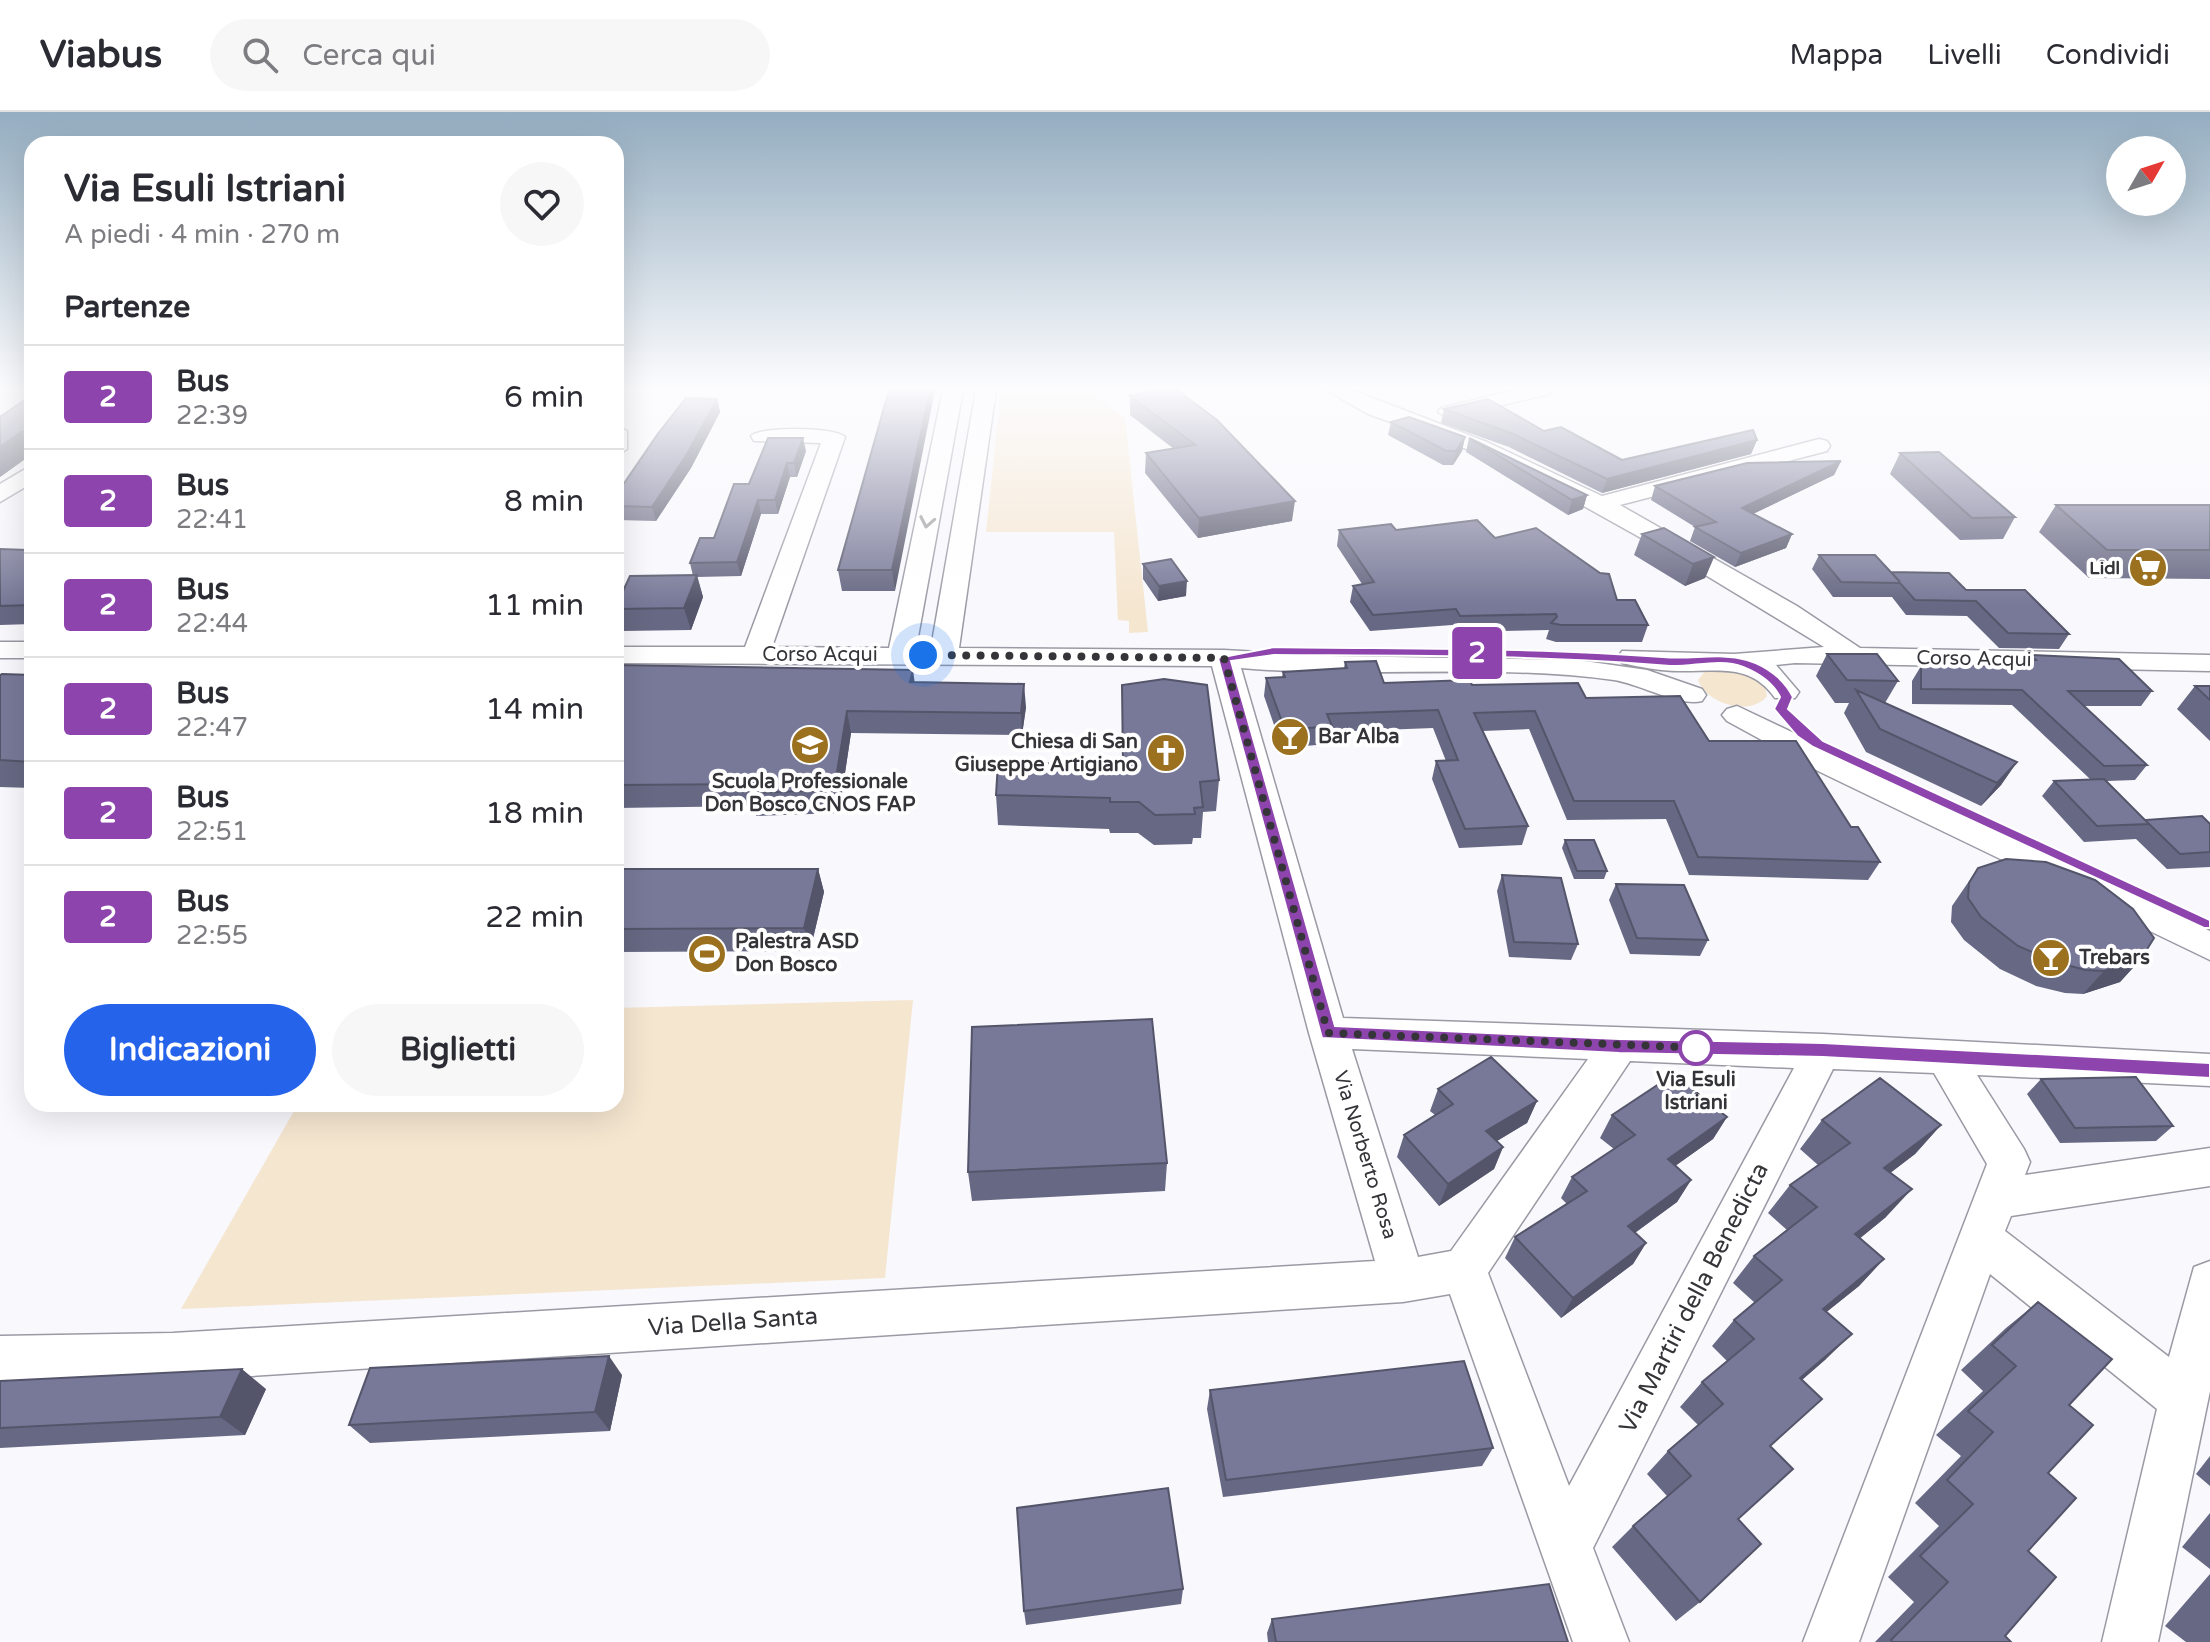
<!DOCTYPE html>
<html lang="it">
<meta charset="utf-8">
<style>
:root{--surface:#fff;--page:#f7f7f7;--text:#2b2b33;--muted:#7c7c81;--line:#e1e1e2;--accent:#2563eb}
body{margin:0;font-family:"Varela Round",sans-serif;background:var(--page);color:var(--text);height:100vh;display:flex;flex-direction:column;font-size:30px;white-space:nowrap}
*{box-sizing:border-box;margin:0}
p{font-size:26px;color:var(--muted)}
.icon{flex:none;width:44px;height:44px;fill:none;stroke:currentColor;stroke-width:2;stroke-linecap:round;stroke-linejoin:round}
.map{position:relative;flex:1;overflow:hidden}
.details{position:absolute;left:24px;top:24px;width:600px;height:976px;display:flex;flex-direction:column;background:var(--surface);border-radius:24px;box-shadow:0 8px 32px #0002}
.details>*{flex:none}
.badge{padding:0 16px;border-radius:6px;font-size:28px;line-height:52px}
.needle{width:52px;rotate:51deg}
.controls{position:absolute;left:2106px;top:24px;display:grid;gap:16px}
.controls a{display:grid;place-items:center;width:80px;height:80px;border-radius:50%;background:var(--surface);box-shadow:0 8px 32px #0002;font-size:40px}
.you{position:absolute;width:40px;height:40px;margin:-20px;border:6px solid #fff;border-radius:50%;background:#1a73e8;box-shadow:0 0 0 12px #1a73e833}
.map>.badge{position:absolute;translate:-50% -50%;box-shadow:0 0 0 4px #fff}
h2{padding:0 40px;font-size:30px;line-height:72px}
.round{display:grid;place-items:center;flex:none;width:84px;height:84px;border-radius:42px;background:var(--page)}
.headline{display:flex;align-items:center;justify-content:space-between;height:136px;padding:0 40px}
h1{font-size:38px;font-weight:700;line-height:60px}
.primary-button{display:flex;gap:16px;margin-top:auto;padding:16px 40px}
.primary-button a{flex:1;height:92px;border-radius:48px;background:var(--accent);color:#fff;font-size:32px;font-weight:700;line-height:92px;text-align:center}
.primary-button a+a{background:var(--page);color:var(--text)}
ul{padding:0;list-style:none}
li{display:flex;align-items:center;gap:24px;height:104px;padding:0 40px;border-top:2px solid var(--line)}
li div{flex:1}
li b{display:block;font-size:30px}
li em{font-style:normal}
li .badge{min-width:88px;font-weight:700;text-align:center}
header{display:flex;align-items:center;gap:48px;box-sizing:border-box;height:112px;padding:0 40px;background:var(--surface);border-bottom:2px solid var(--line)}
header strong{font-size:38px}
nav{display:flex;gap:44px;margin-inline-start:auto;font-size:28px}
.search{width:560px;height:72px;background:var(--page);display:flex;align-items:center;gap:20px;box-sizing:border-box;padding:0 28px;border-radius:44px;color:var(--muted);font-size:30px}
.map>svg:first-child{display:block}
.green{fill:#f5e6d0}
.lines{fill:none;stroke-linecap:round;stroke-linejoin:round}
.minor-casing{stroke:#9a9aa5;stroke-width:3}
.minor{fill:#fff;fill-rule:evenodd}
.wall{fill:#676883}
.shaded-wall{fill:#54556a}
.building{fill:#787998;stroke:#54556a;stroke-width:2}
.oneway{stroke:#9a9a9c}
.line{fill:#8e44ad;stroke:#fff;stroke-width:2}
.walk{stroke:#343439;stroke-width:8;stroke-dasharray:0 14.4}
.stop-dot{fill:#fff;stroke:#8e44ad;stroke-width:4}
.labels{text-anchor:middle;dominant-baseline:central;stroke-width:8;stroke-linejoin:round;paint-order:stroke}
.far-poi-label{font-size:18px;font-weight:bold;fill:#343439;stroke:#fff;text-anchor:end}
.street-label{font-size:20px;fill:#343439;stroke:#fff}
.poi-label{font-size:20px;font-weight:bold;fill:#343439;stroke:#fff;text-anchor:start}
.stop-label{font-size:20px;font-weight:bold;fill:#343439;stroke:#fff}
.near-street-label{font-size:24px;fill:#343439;stroke:#fff}
</style>
<header>
<strong>Viabus</strong>
<div class="search"><svg class="icon" aria-label="search" viewBox="0 0 24 24"><circle cx="10" cy="10" r="6"/><path d="M15 15l6 6"/></svg>Cerca qui</div>
<nav><a>Mappa</a><a>Livelli</a><a>Condividi</a></nav>
</header>
<div class="map">
<svg width="2210" height="1530" viewBox="0 0 2210 1530">
<rect width="100%" height="100%" fill="#f8f8fd"/>
<path class="green" d="M1001,278H1087L1125,306L1148,520L1129,521V509L1118,508L1114,420H986Z
M1712,556C1732,559 1765,559 1767,584C1751,605 1706,592 1698,568L1705,559Z
M913,888L885,1166L181,1197L298,992H616V896Z"/>
<g class="lines">
<g class="minor-casing">
<path id="minor" d="M943,278H963L916,536H931L976,278H996L959,536L1224,538L1330,544L1577,548L1647,558L1702,577L1706,583L1702,589C1680,595 1640,572 1614,568C1491,551 1365,567 1241,556L1343,906L1823,922L2210,942V974L1977,963L2024,1037L2030,1050L2025,1063L2210,1036V1074L2011,1104L2005,1119L2169,1245L2194,1155L2210,1149V1279L2158,1530H2102L2157,1297L1990,1162L1859,1530H1803L1987,1052L1934,961L1833,957L1593,1436L1629,1530H1573L1450,1182L1403,1190L173,1269L0,1272V1224L173,1221L1375,1149L1309,921L1212,554L616,551V535H745L821,331L754,329L751,324C760,314 836,315 845,325L772,535L889,536ZM1352,937L1588,947L1451,1139L1418,1145ZM1630,949L1794,956L1569,1374L1488,1161Z
M1326,278H1352L1487,330L1602,384L1819,327L1827,329L1830,334L1827,339L1620,393L1797,494L1860,536L2210,543V559L1795,551L1776,553L1799,580L1795,586H1775C1750,550 1717,560 1678,559C1660,559 1640,555 1622,551L1618,545L1622,539L1734,542L1824,535L1684,450L1548,374L1472,339L1368,302Z
M1514,278H1552L1549,282L1448,306L1438,300L1441,296Z
M616,313L627,319V337L616,344Z
M32,353V371L0,390V372Z
M0,530H32V546H0Z
M1737,594L2210,819V848L1818,659L1727,609L1722,603L1727,597Z"/>
</g>
<use href="#minor" class="minor"/>
</g>
<path class="wall" d="M889,278L895,479H842L838,458Z
M32,283V342L0,365Z
M1130,284L1292,409L1198,426L1145,361L1146,341L1174,337L1130,303Z
M717,287L720,300L691,356L656,409L616,408V383Z
M1444,297L1544,319L1622,348L1757,328L1751,342L1602,381L1509,335L1441,311Z
M1391,310L1465,325L1462,339L1453,353H1443L1388,323Z
M1469,326L1587,383L1583,397L1568,403L1466,340Z
M806,339L797,365H790L778,402H761L741,464L697,465L703,485L691,518L622,519L616,502V494L693,464L690,451L714,426L749,372Z
M1900,341L2015,405L2003,427L1960,428L1890,362Z
M1841,349L1834,363L1753,402L1792,422L1786,436L1735,455L1690,429L1695,415L1651,388L1655,374Z
M2056,393H2210V467L2089,466L2039,420Z
M1339,418H1396L1495,426L1617,488L1648,513L1642,530H1556L1546,527L1549,518L1456,520L1452,513L1370,519L1350,490L1353,474L1362,472L1337,434Z
M1642,422L1714,445L1705,466L1685,474L1634,443Z
M32,434V512L0,513V437L28,438Z
M1819,443L1966,478L2069,522L2059,537L1999,536L1967,504L1906,503L1892,485H1833L1812,457Z
M1143,452L1186,484L1158,489L1143,467Z
M1827,542L1898,569L1885,591L2017,650L2001,673L1981,694L1866,640L1844,601L1849,591H1835L1816,564Z
M2031,543L2152,579L2141,594H2084L2147,653L2135,668L2107,669L2145,708L2210,712V755L2167,757L2136,727L2084,730L2042,684L2054,669L2090,667L2012,593L1912,592V569L1921,554L2016,553L2020,548H2028Z
M1345,550L1384,571L1472,573L1586,586L1709,629L1851,715L1880,750L1868,768L1689,763L1666,707L1567,708L1529,617L1483,619L1528,714L1522,733L1459,736L1432,667L1436,649H1446L1433,616L1330,620L1328,632L1282,636L1264,584L1266,566L1282,565L1283,560L1344,556Z
M616,553L915,570L1026,595L1022,623L851,621L839,701L756,704L754,694L616,696Z
M0,563H32V676L0,675Z
M1122,573L1219,668L1216,699L1203,700L1201,726H1193L1192,732L1154,733L1138,721H1110L1109,717L998,713L996,683L1123,652Z
M2195,574H2210V629L2177,597Z
M1565,728L1607,759L1604,767H1574L1562,736Z
M1978,756L2141,847L2120,870L2083,882L2065,881L2036,874L2000,857L1964,828L1951,810L1952,794Z
M616,757H818L824,780L810,839L616,840Z
M1502,763L1578,832L1571,848L1509,845L1497,779Z
M1616,772L1708,828L1700,844L1630,842L1609,788Z
M2041,967L2173,1014L2156,1029L2060,1031L2027,982Z
M1438,977L1537,989L1527,1011L1497,1029L1503,1035L1494,1057L1439,1094L1397,1045L1404,1023L1435,1003L1430,999Z
M1612,1003L1727,1005L1713,1027L1675,1054L1691,1068L1677,1090L1635,1121L1646,1131L1633,1152L1561,1206L1505,1146L1515,1125L1567,1092L1561,1086L1572,1065L1614,1037L1600,1026Z
M1822,1008L1941,1013L1915,1042L1890,1061L1886,1105L1860,1126L1884,1147L1859,1174L1826,1200V1247L1802,1268L1770,1335L1700,1490L1676,1509L1612,1435L1633,1414L1667,1384L1647,1362L1668,1339L1698,1313L1680,1295L1702,1270L1727,1249L1712,1234L1734,1208L1755,1191L1733,1171L1754,1144L1787,1118L1768,1101L1790,1073L1818,1053L1800,1037Z
M1167,1051L1165,1079L972,1089L968,1060Z
M2038,1190L2069,1293L2048,1361L2005,1524L2011,1530H1875L1914,1490L1888,1465L1939,1414L1915,1391L1961,1344L1936,1323L1983,1279L1961,1258L2006,1216Z
M622,1263L610,1319L370,1331L349,1313Z
M0,1269L266,1277L245,1323L0,1336Z
M1210,1278L1493,1336L1482,1354L1223,1385L1207,1297Z
M2210,1344V1374L2196,1362Z
M2210,1401V1457L2182,1435Z
M2210,1462V1530H2186L2165,1514Z
M1183,1477L1181,1492L1026,1513L1024,1499Z
M1272,1507L1568,1530H1268L1267,1521Z"/>
<path class="shaded-wall" d="M930,278H935L895,479L892,458Z
M717,287L720,300L691,356L656,409L652,395Z
M21,320L32,336V342L0,365V335Z
M1465,325L1462,339L1453,353L1456,339Z
M803,326L806,339L797,365L794,351Z
M1757,328L1751,342L1602,381L1607,367Z
M1841,349L1834,363L1736,410L1742,396Z
M787,351L790,365L778,402L775,388Z
M1587,383L1583,397L1568,403L1572,388Z
M758,388L761,402L741,464L737,450Z
M1295,389L1292,409L1198,426L1199,406Z
M1792,422L1786,436L1735,455L1741,441Z
M1714,445L1705,466L1685,474L1693,452Z
M697,463L703,485L691,518L684,496Z
M1187,469L1186,484L1158,489L1159,474Z
M913,558L916,580L910,570Z
M1024,572L1026,595L1022,623L1021,601Z
M847,599L851,621L839,701L834,678Z
M2017,650L2001,673L1981,694L1997,671Z
M818,757L824,780L810,839L804,816Z
M2141,847L2120,870L2083,882L2104,859Z
M1537,989L1527,1011L1477,1041L1486,1019Z
M1727,1005L1713,1027L1654,1069L1668,1047Z
M1941,1013L1915,1042L1859,1085L1884,1056Z
M1503,1035L1494,1057L1439,1094L1448,1072Z
M1691,1068L1677,1090L1615,1135L1628,1114Z
M1912,1077L1886,1105L1831,1150L1855,1122Z
M1646,1131L1633,1152L1561,1206L1573,1186Z
M1884,1147L1859,1174L1798,1223L1823,1197Z
M1852,1222L1826,1247L1775,1291L1800,1266Z
M609,1244L622,1263L610,1319L595,1300Z
M242,1257L266,1277L245,1323L220,1305Z"/>
<path class="building" d="M889,278H930L892,458H838Z
M1155,278H1177L1217,308L1295,389L1199,406L1146,341L1195,333L1130,284Z
M32,283V320H21L0,335V305Z
M686,286L717,287L687,342L652,395L616,394V383L657,323Z
M1488,287L1544,319L1561,315L1622,348L1753,318L1757,328L1607,367L1513,322L1444,297Z
M1409,305L1465,325L1456,339H1446L1391,310Z
M768,326H803L794,351H787L775,388H758L737,450L690,451L700,426H714L734,372H749Z
M1469,326L1587,383L1572,388Z
M1939,340L2015,405L1972,406L1900,341Z
M1841,349L1742,396L1792,422L1741,441L1695,415L1716,410L1655,374L1747,351Z
M2056,393H2210V438H2107Z
M1477,408L1495,426L1536,416L1600,461L1609,462L1617,488H1635L1648,513H1561L1551,511L1557,505L1556,502L1460,504L1456,497L1373,503L1353,474L1374,470L1339,418L1391,412L1396,418Z
M1664,416L1714,445L1693,452L1642,422Z
M32,434V493L0,494V437L28,438Z
M1819,443H1875L1900,470L1891,460L1949,461L1966,478H2025L2069,522L2008,521L1976,489L1915,488L1900,471L1841,470Z
M1171,447L1187,469L1159,474L1143,452Z
M697,463L684,496L616,497V494L630,464Z
M1827,542H1877L1898,569L1847,568Z
M2031,543L2119,547L2152,579H2068L2147,653L2104,654L2022,578L1921,577V554L2025,553L2020,548H2036Z
M1376,549L1384,571L1470,568L1472,573L1578,571L1586,586L1680,584L1709,629H1796L1851,715H1858L1880,750L1698,745L1674,689H1574L1535,599L1474,601L1528,714L1465,717L1436,649L1458,648L1438,598L1327,602L1332,614L1285,618L1266,566L1285,565L1283,560L1347,556L1345,550Z
M616,553L913,558L910,570L1024,572L1021,601L847,599L834,678L750,681L752,672L616,673Z
M2,562L32,563V650L0,648V563Z
M1164,567L1207,573L1219,668L1200,670L1203,695L1194,696L1195,702L1155,703L1139,690H1110V686L996,683L998,651L1123,652L1122,573Z
M2195,574H2210V588Z
M1856,578L2017,650L1997,671L1880,617Z
M2104,667L2149,712L2097,714L2054,669Z
M2202,704L2210,712V740L2180,742L2145,708Z
M1565,728H1594L1607,759H1577Z
M2006,747L2046,750L2095,768L2133,797L2154,826L2141,847L2104,859L2085,858L2056,850L2018,834L1981,805L1968,786L1969,771L1978,756Z
M616,757H818L804,816L616,817Z
M1502,763L1561,766L1578,832L1514,830Z
M1616,772L1684,773L1708,828L1637,826Z
M1152,907L1167,1051L968,1060L972,915Z
M1491,945L1537,989L1486,1019L1503,1035L1448,1072L1404,1023L1453,992L1438,977Z
M1674,962L1727,1005L1668,1047L1691,1068L1628,1114L1646,1131L1573,1186L1515,1125L1587,1079L1572,1065L1635,1023L1612,1003Z
M2136,965L2173,1014L2075,1016L2041,967Z
M1880,966L1941,1013L1884,1056L1912,1077L1855,1122L1884,1147L1823,1197L1852,1222L1800,1266L1822,1287L1770,1334L1793,1357L1738,1407L1761,1432L1700,1490L1633,1414L1691,1364L1668,1339L1723,1292L1702,1270L1754,1227L1734,1208L1782,1168L1754,1144L1817,1095L1790,1073L1850,1031L1822,1008Z
M2038,1190L2112,1247L2069,1293L2093,1313L2048,1361L2076,1386L2028,1439L2056,1465L2005,1524L2011,1530H1892L1891,1528L1948,1470L1920,1444L1973,1392L1947,1368L1993,1320L1968,1299L2016,1254L1992,1233Z
M609,1244L595,1300L349,1313L370,1256Z
M1464,1249L1493,1336L1226,1368L1210,1278Z
M242,1257L220,1305L0,1316V1269Z
M1168,1376L1183,1477L1024,1499L1017,1396Z
M1549,1472L1568,1530H1276L1272,1507Z"/>
<defs><path id="oneway-chevron" d="M-2-3.5L2.5 0L-2 3.5" fill="none" stroke-width="1.6" stroke-linecap="round" stroke-linejoin="round" transform="scale(2)"/></defs>
<use class="oneway" href="#oneway-chevron" transform="translate(927 410) rotate(101)"/>
<linearGradient id="sky" x2="0" y2="1"><stop stop-color="#94adc0"/><stop offset="0.56" stop-color="#fcfcfe"/><stop offset="1" stop-color="#fcfcfe" stop-opacity="0"/></linearGradient>
<rect width="2210" height="493" fill="url(#sky)"/>
<path class="line" d="M1274,535C1404,537 1534,535 1663,545C1691,548 1720,540 1747,548C1767,554 1784,567 1793,585L1788,597L1823,629L2210,808V816H2204L1813,635L1797,624L1774,597L1780,585C1773,571 1758,561 1743,555C1720,546 1694,555 1670,554C1538,543 1406,544 1274,543L1231,549L1335,914L1619,927L1823,931L2210,951V966L1823,945L1619,941L1322,926L1218,546Z"/>
<g class="lines">
<path class="walk" d="M923,543L1224,546L1328,921L1707,936H1696"/>
</g>
<defs>
<g id="supermarket-disc" transform="scale(2)"><circle r="9.5" fill="#9b701e" stroke="#fff"/><path d="M-6-5.5h2.5l.6 2H6L4.5 2H-2.5L-4.4-4H-6ZM-1.5 3.2a1.3 1.3 0 1 0 .1 0ZM3 3.2a1.3 1.3 0 1 0 .1 0Z" fill="#fff"/></g>
<g id="bar-disc" transform="scale(2)"><circle r="9.5" fill="#9b701e" stroke="#fff"/><path d="M-6-5H6L.8 .8V4.5H3.5V6h-7V4.5H-.8V.8Z" fill="#fff"/></g>
<g id="school-disc" transform="scale(2)"><circle r="9.5" fill="#9b701e" stroke="#fff"/><path d="M0-5L7-2L0 1L-7-2ZM-4 1L0 2.5L4 1V4Q0 6-4 4Z" fill="#fff"/></g>
<g id="church-disc" transform="scale(2)"><circle r="9.5" fill="#9b701e" stroke="#fff"/><path d="M-1.2-6h2.4v3.5h3.3v2.4h-3.3V6h-2.4V-.1h-3.3v-2.4h3.3Z" fill="#fff"/></g>
<g id="stadium-disc" transform="scale(2)"><circle r="9.5" fill="#9b701e" stroke="#fff"/><path d="M0-5a6.5 5 0 1 0 0 10a6.5 5 0 1 0 0-10ZM-3.5-1.8h7v3.6h-7Z" fill="#fff"/></g>
</defs>
<g fill-rule="evenodd">
<use href="#supermarket-disc" x="2148" y="456"/>
<use href="#bar-disc" x="1290" y="625"/>
<use href="#school-disc" x="810" y="633"/>
<use href="#church-disc" x="1166" y="641"/>
<use href="#stadium-disc" x="707" y="842"/>
<use href="#bar-disc" x="2051" y="846"/>
</g>
<circle class="stop-dot" cx="1696" cy="936" r="16"/>
<g class="labels">
<g class="far-poi-label">
<text x="2120" y="456">Lidl</text>
</g>
<g class="street-label">
<text x="820" y="543">Corso Acqui</text>
<text transform="translate(1974 547) rotate(1)">Corso Acqui</text>
<text transform="translate(1365 1043) rotate(73)">Via Norberto Rosa</text>
</g>
<g class="poi-label">
<text x="1318" y="625">Bar Alba</text>
<text x="1138" y="630" text-anchor="end">Chiesa di San<tspan x="1138" dy="23">Giuseppe Artigiano</tspan></text>
<text x="810" y="670" text-anchor="middle">Scuola Professionale<tspan x="810" dy="23">Don Bosco CNOS FAP</tspan></text>
<text x="735" y="830">Palestra ASD<tspan x="735" dy="23">Don Bosco</tspan></text>
<text x="2079" y="846">Trebars</text>
</g>
<g class="stop-label">
<text x="1696" y="968">Via Esuli<tspan x="1696" dy="23">Istriani</tspan></text>
</g>
<g class="near-street-label">
<text transform="translate(1694 1186) rotate(-63)">Via Martiri della Benedicta</text>
<text transform="translate(733 1210) rotate(-4)">Via Della Santa</text>
</g>
</g>
</svg>
<div class="controls">
<a><svg class="needle" viewBox="-14 -14 28 28"><path d="M0-13l5 13h-10z" fill="#e53935"/><path d="M0 13l5-13h-10z" fill="#7c7c81"/></svg></a>
</div>
<div class="you" style="left:923px;top:543px"></div>
<b class="badge" style="left:1477px;top:541px;background:#8e44ad;color:#fff">2</b>
<section class="details">
<div class="headline"><div><h1>Via Esuli Istriani</h1><p>A piedi · 4 min · 270 m</p></div><a class="round"><svg class="icon" aria-label="heart" viewBox="0 0 24 24"><path d="M12 20l-8-8c-3-5 5-10 8-4 3-6 11-1 8 4z"/></svg></a></div>
<h2>Partenze</h2>
<ul>
<li><span class="badge" style="background:#8e44ad;color:#fff">2</span><div><b>Bus</b><p>22:39</p></div><em>6 min</em></li>
<li><span class="badge" style="background:#8e44ad;color:#fff">2</span><div><b>Bus</b><p>22:41</p></div><em>8 min</em></li>
<li><span class="badge" style="background:#8e44ad;color:#fff">2</span><div><b>Bus</b><p>22:44</p></div><em>11 min</em></li>
<li><span class="badge" style="background:#8e44ad;color:#fff">2</span><div><b>Bus</b><p>22:47</p></div><em>14 min</em></li>
<li><span class="badge" style="background:#8e44ad;color:#fff">2</span><div><b>Bus</b><p>22:51</p></div><em>18 min</em></li>
<li><span class="badge" style="background:#8e44ad;color:#fff">2</span><div><b>Bus</b><p>22:55</p></div><em>22 min</em></li>
</ul>
<div class="primary-button"><a>Indicazioni</a><a>Biglietti</a></div>
</section>
</div>
